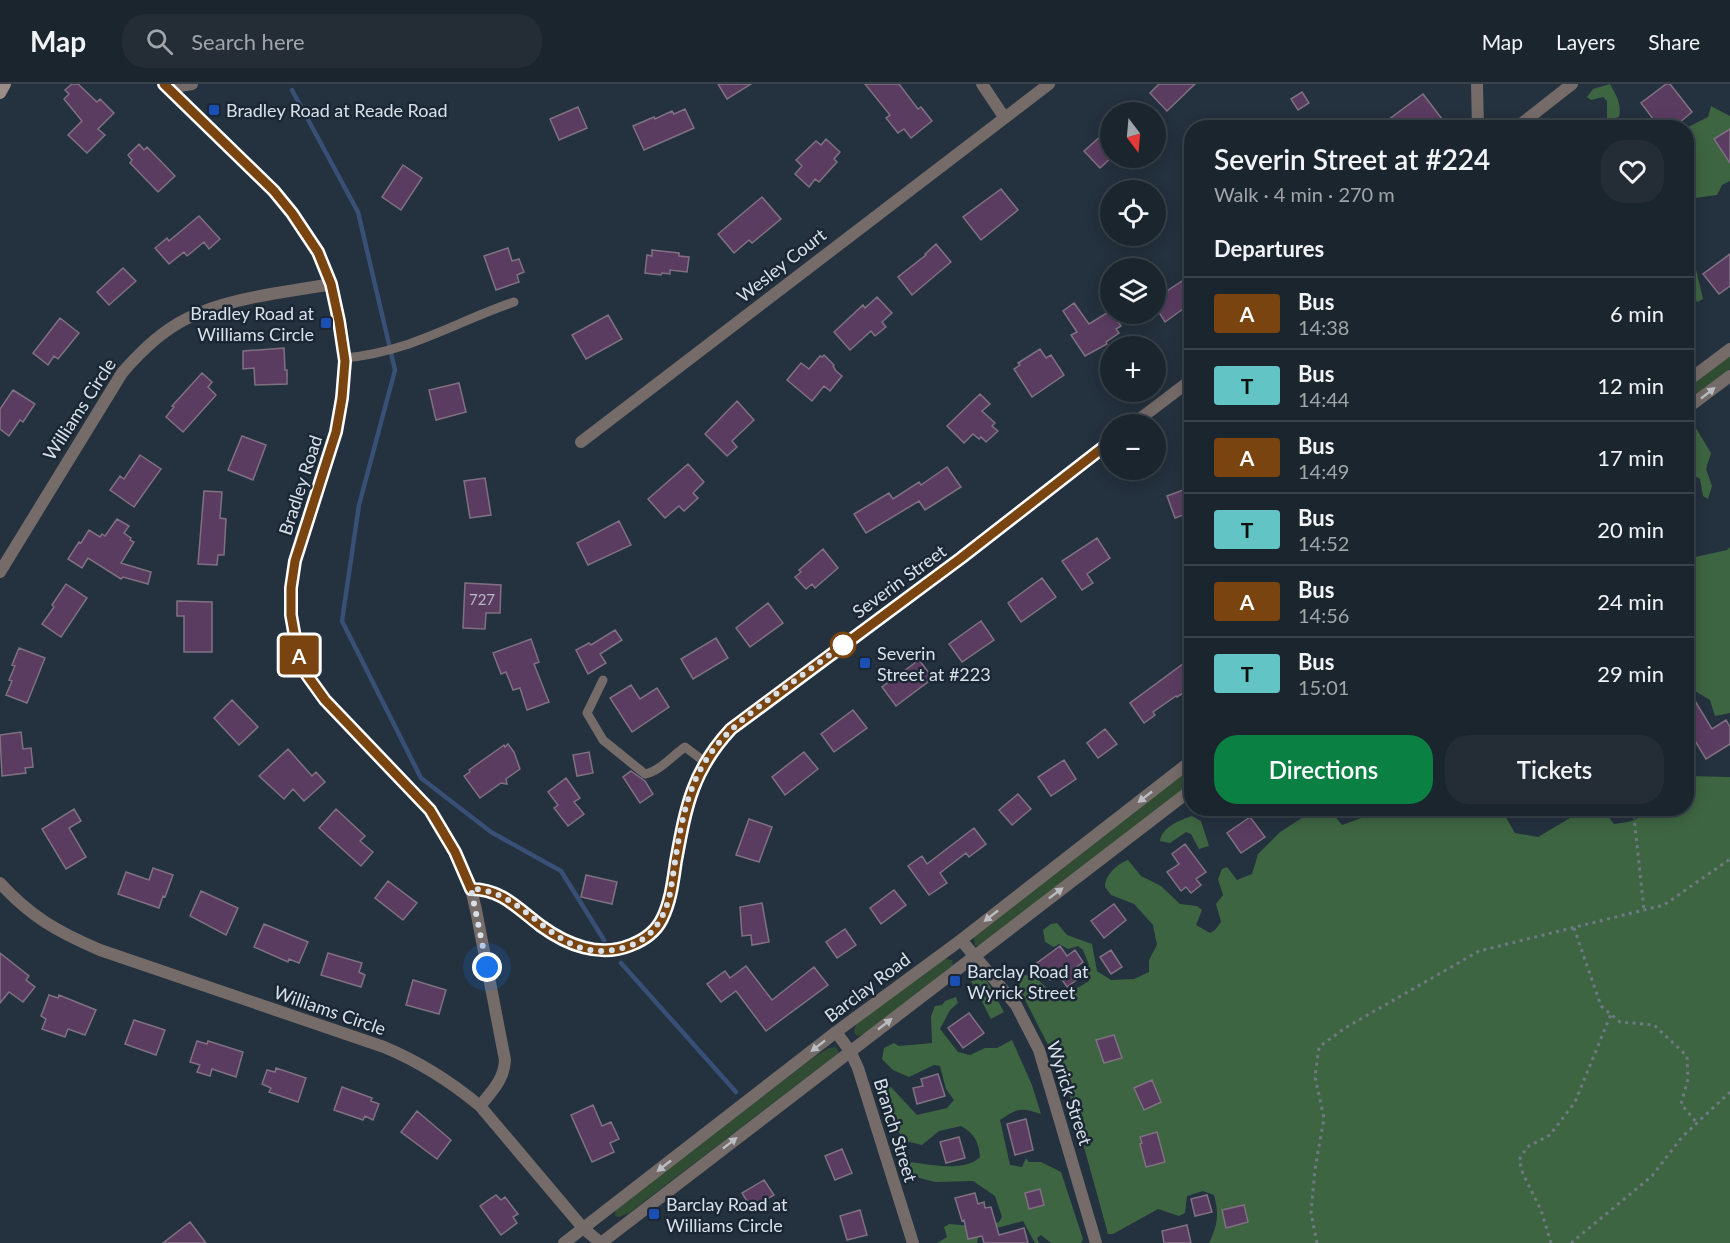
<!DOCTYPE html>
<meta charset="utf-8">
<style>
:root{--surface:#1b252e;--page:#242d36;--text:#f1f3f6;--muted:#a0a5aa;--line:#39424a;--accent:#0b8043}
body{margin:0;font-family:Lato,sans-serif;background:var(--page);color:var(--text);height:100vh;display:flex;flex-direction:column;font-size:22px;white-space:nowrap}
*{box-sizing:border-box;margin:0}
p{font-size:20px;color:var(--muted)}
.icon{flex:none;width:33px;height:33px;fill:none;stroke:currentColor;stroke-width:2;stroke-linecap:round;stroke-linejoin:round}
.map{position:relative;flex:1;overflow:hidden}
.sheet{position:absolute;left:1184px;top:36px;width:510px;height:696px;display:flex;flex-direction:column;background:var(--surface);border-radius:24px;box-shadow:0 3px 15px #0003,0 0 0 2px var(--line)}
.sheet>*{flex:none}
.badge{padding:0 12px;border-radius:4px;font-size:21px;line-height:39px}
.needle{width:39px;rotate:164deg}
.tools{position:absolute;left:1100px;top:18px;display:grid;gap:12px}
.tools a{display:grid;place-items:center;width:66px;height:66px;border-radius:50%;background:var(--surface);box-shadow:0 3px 15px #0003,0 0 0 2px var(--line);font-size:30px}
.you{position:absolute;width:30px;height:30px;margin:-15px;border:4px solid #fff;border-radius:50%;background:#1a73e8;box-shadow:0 0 0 9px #1a73e833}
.map>.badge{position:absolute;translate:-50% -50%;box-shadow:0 0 0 3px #fff}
h2{padding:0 30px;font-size:22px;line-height:54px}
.round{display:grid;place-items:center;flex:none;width:63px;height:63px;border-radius:24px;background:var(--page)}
.summary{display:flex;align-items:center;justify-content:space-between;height:102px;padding:0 30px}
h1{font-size:28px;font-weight:600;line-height:45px}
.primary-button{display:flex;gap:12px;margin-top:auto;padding:12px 30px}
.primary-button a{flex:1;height:69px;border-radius:24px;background:var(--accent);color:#fff;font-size:24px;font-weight:600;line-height:69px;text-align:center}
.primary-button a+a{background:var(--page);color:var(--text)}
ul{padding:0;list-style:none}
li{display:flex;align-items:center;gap:18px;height:72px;padding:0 30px;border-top:2px solid var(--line)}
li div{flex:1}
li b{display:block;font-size:22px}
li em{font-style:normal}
li .badge{min-width:66px;font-weight:700;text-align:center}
header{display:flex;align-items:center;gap:36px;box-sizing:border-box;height:84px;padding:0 30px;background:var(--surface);border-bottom:2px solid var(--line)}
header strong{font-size:28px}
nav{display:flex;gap:33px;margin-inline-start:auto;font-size:21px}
.search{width:420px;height:54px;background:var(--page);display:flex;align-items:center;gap:15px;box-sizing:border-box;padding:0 21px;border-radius:24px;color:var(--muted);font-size:22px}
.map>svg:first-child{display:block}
.green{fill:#304d33}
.forest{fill:#3e6542}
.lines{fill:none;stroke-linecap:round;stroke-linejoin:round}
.stream{stroke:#385076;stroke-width:4.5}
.building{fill:#5b3c61;stroke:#7f7182;stroke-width:1.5}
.path{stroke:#6e7984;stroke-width:3;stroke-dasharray:3 4.5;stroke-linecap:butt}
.lane{stroke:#756b68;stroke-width:9}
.street{stroke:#756b68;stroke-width:12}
.secondary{stroke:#9b8c88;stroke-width:12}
.oneway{fill:#babec2}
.line-casing{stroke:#fff;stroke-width:14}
.line{stroke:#794410;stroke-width:9}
.walk{stroke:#d8e1e9;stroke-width:6;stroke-dasharray:0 10.8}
.transit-dot{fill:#1a4fb4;stroke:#1b2734;stroke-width:2}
.stop-dot{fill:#fff;stroke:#794410;stroke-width:3}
.labels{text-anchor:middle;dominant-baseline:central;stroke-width:5;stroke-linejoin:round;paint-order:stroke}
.number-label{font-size:15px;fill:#b9b8c7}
.poi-label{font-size:18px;fill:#d8e1e9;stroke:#1b2734;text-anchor:start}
.street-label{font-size:18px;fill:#d8e1e9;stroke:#1b2734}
</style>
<header>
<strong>Map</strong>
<div class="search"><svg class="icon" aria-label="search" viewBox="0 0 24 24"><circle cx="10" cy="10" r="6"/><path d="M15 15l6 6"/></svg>Search here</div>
<nav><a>Map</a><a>Layers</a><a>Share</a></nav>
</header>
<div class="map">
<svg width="1730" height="1159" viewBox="0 0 1730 1159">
<rect width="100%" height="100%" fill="#24313e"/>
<path class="green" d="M1730,271V285L1686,319V304Z
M1191,684V701L980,861L975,862L974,853Z
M945,875L952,876L953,881L866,949L859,952L856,951L854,947L856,940Z
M836,963L839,968L836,971L629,1129L619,1133L615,1132L616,1124L814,973L829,964Z"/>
<path class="forest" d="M1610,0C1616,11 1622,20 1619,33L1607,36V17L1603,13L1591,16L1587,13L1593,5Z
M1711,22L1730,32V97L1722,101L1717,111L1695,114L1686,119V44L1708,33Z
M1686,169L1694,177L1703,215L1697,218L1688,197L1686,196Z
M1694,341L1711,369L1706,385L1712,402L1708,415L1703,412L1700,395L1686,387V345Z
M1730,463V629L1715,632L1710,616L1695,607L1686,610V475L1727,466Z
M1686,692L1730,693V1159H1209C1218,1141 1219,1130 1214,1111L1203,1107L1187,1112L1185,1129L1179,1132L1158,1125L1113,1150H1108L1065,994L1019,904L1021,894L1025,891L1035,893L1059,915L1089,897L1086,886L1089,881L1083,866L1078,862L1068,865L1059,860L1054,863L1045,858L1043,846L1051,840L1057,839L1067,851L1092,860L1097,887L1111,896L1134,895L1149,888V876L1157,861L1153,841L1134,820L1111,811L1105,803C1105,791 1117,780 1128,776L1141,792L1161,802L1180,820L1197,822L1202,826L1196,841L1210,849L1215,846L1221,838L1216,820L1223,811L1218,795L1222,785L1227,783L1237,796L1252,790L1258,770L1280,748L1316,725H1329L1342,741L1364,733V725H1501L1515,749L1538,753L1585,725H1602L1614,740C1626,738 1641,738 1644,725L1686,724Z
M1192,732L1201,737L1209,762L1199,765L1191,750L1186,748L1170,759L1160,757C1162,743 1180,736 1192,732Z
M983,890L1004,928L991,935L971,897Z
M956,913L958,919L950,926L940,945L958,968L970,971L985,964H997L1012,956L1032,1001L1041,1030C1021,1023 1017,1024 1000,1036L1010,1081L1022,1083L1026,1074L1029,1078H1041L1061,1088L1083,1155L1081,1159H1051L1041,1151L1037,1154L1039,1159H1035L1023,1137L979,1149L977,1159H937L947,1153L944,1143L949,1140L983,1143L999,1138L1002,1133L995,1112L973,1097L935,1098L908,1091L907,1081L911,1078C930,1081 966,1088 980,1073C979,1058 974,1049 961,1042L939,1047L922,1061L905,1057L895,1043L882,1007L885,1002L891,1003L917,1031L947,1024L954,1016L946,1005L940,982L934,981L909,993L893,986L882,975L884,964L894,959L899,962L932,959L931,932L935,922L942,921L945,917Z"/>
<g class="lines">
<path class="stream" d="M292,6L358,128L395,286L359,421L342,537L421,694L491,748L561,787L604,856
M621,879L736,1008"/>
</g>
<path class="building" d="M72,0H78L97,18L100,15L114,29L98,45L105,51L87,69L68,51L82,37L64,15L69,10L65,6Z
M718,0H751L727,15Z
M865,0H899L918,25L921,23L932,37L911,54L904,45L898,49L886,34L890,31Z
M1159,0H1195L1167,27L1150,9Z
M1666,0H1670L1692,28L1673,44H1660L1641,19Z
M1302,8L1309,19L1298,26L1291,15Z
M1423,10L1442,35L1431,44H1393L1388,36Z
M578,23L587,44L559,56L550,35Z
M685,25L694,44L644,66L633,42L654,33L655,35L672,27L674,30Z
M1110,44V75L1100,84L1084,67Z
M1730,45V79L1714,55Z
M826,55L840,68L834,75L837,78L819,98L815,95L809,103L795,90L802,82L796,76L816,57L821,61Z
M139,60L144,66L147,63L175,92L158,108L130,79L132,76L128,71Z
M403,81L422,94L401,126L382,113Z
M1001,105L1018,126L981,156L963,133Z
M762,113L781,135L752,159L749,156L734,169L718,150Z
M199,132L220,155L209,165L204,158L187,172L184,168L169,180L155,164L167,154L169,157Z
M936,160L951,178L912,211L898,193L926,171L925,170Z
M508,164L512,177L519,175L524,188L517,191L519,198L496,206L484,172Z
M652,166L679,169V172L689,173L687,188L670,186V190L662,189L661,191L645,189L647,171L652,172Z
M1730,170V202L1719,210L1703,190Z
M123,184L136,197L109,221L97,208Z
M1185,195L1191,204V219L1165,238L1155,222V215Z
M877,213L892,229L882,238L886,243L875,252L871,247L850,266L834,248L863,221L865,224Z
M1074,219L1089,240L1110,227V230H1113L1121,242L1116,245L1119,249L1106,258L1107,260L1085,272L1071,251L1077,248L1063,227Z
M608,231L622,255L586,275L572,251Z
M60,234L79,249L58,275L54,272L48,281L33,269Z
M284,264L285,286H287V300L255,301L254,284L243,285V267Z
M1040,265L1046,274L1051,271L1064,291L1032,313L1014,285L1020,281L1018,279Z
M824,271L834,281L833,282L836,287L842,292L830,307L824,302L812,317L787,296L801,279L809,285L820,272L822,273Z
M202,289L212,298L208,303L216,311L183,348L166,333L174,323L172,322Z
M459,299L466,328L436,336L429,306Z
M13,306L35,320L23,338L20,336L9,352L0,345V325Z
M980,310L990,320L982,327L995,339L992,342L998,347L986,358L981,353L979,355L973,350L964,359L947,342Z
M737,317L754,336L732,357L737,363L727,372L705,350Z
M242,352L266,361L253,396L228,386Z
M140,371L161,385L134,423L110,406L120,392L124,395Z
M688,380L704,398L693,409L698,414L684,427L679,422L665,434L648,415Z
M947,383L961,403L925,426L919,417L866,449L854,430L889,409L893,415L919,398L921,401Z
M485,394L491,431L470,434L464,397Z
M1191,403V428L1175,434L1167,412Z
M204,407L222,408L220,434L226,435L224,471H218L217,481L198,480Z
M117,435L129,442L124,449L131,454L130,456L134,458L121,479L151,488L148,500L123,493L121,495L88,474L82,484L68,475L79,458L81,459L89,446L100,453L102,450L105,452Z
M619,437L631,461L588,481L577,459Z
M1097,454L1110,474L1087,490L1093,499L1082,506L1062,477Z
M823,465L838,484L815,504L812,500L806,505L795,493L801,488L799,486Z
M1042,494L1056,513L1021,538L1008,519Z
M465,499L501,501L500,529H486L485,545L463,544Z
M66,500L87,514L61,553L42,540L54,523L52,521Z
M177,517L212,518V568H184V532H177Z
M768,519L783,539L750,563L736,544Z
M981,537L994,556L962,578L949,560Z
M615,546L622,556L600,570L606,579L588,590L576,566L589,559L591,561Z
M716,554L728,574L693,595L681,575Z
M531,555L539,578L534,580L549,618L527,626L520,604L513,606L506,588L501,590L493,569Z
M19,564L45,574L27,619L6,611L12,597L9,596L15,582L12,581Z
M1191,574V604L1177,613L1176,612L1153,628L1155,631L1144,639L1130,619Z
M919,576L933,594L896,622L882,603Z
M631,601L640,615L657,604L669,623L632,648L610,614Z
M1686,602L1712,645L1726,636L1730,643V660L1706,675L1686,642Z
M232,616L258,643L239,661L214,634Z
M853,626L867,644L834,668L821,650Z
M1105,645L1117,660L1098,674L1087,659Z
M21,648L23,665L31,664L33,683L25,684L26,689L2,692L0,651Z
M508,660L514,668L520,685L506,695L507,700L501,699L480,714L464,692L470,688L469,686L504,661L505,663Z
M288,665L312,692L316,688L325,698L304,717L293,705L284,715L259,692Z
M589,668L593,689L577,692L573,671Z
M804,668L818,685L785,711L772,693Z
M1064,676L1076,695L1051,712L1038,693Z
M631,687L645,697L653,710L640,719L623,693Z
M566,694L580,714L574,718L584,730L568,742L554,724L558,721L548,708Z
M1018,710L1031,725L1012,741L999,726Z
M74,725L81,737L69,744L86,773L66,785L42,745Z
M336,725L365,752L360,757L373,768L361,782L319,744Z
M1250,733L1265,753L1241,769L1227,749Z
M749,735L772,743L759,778L736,771Z
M974,744L986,760L969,773L966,769L940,789L947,799L929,811L908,782L922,772L927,780Z
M1185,760L1206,788L1196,795L1201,801L1191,809L1186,803L1181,807L1167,788L1179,780L1172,770Z
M153,784L173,791L165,813L163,812L159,824L118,810L126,788L149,796Z
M586,791L617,798L612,820L581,813Z
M388,797L417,819L403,836L375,814Z
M894,806L906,821L881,840L870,824Z
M201,807L238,824L226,851L190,832Z
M762,819L769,858L752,861L751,851L742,852L740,823Z
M1114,820L1126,836L1104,854L1091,837Z
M264,840L308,858L299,879L289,875L288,878L254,863Z
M845,845L856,861L837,874L826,858Z
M1060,862L1067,872L1075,866L1083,878L1075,884L1082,892L1067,903L1058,890L1050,896L1037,879Z
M1111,866L1122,883L1111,890L1100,873Z
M0,869L29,892L26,896L35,903L23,918L9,908L0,919Z
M328,869L362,879L359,888L365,891L361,903L321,891Z
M746,882L772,916L814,883L828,901L766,947L736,907L721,918L707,900L725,887L730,894Z
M413,896L446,906L439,930L406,921Z
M49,911L58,914L59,911L96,926L85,951L68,945L65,953L42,945L46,935L41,932Z
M969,929L984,949L963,964L948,944Z
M134,936L165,946L156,971L125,960Z
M1114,951L1122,974L1104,979L1096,956Z
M197,957L207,960L208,957L243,968L236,993L212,985L210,992L197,988L200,981L190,978Z
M276,984L306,994L298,1018L269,1008L271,1004L262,1000L267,986L275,988Z
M938,990L945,1012L917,1020L913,1004L923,1002L921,995Z
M1152,996L1161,1018L1144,1026L1134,1004Z
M342,1003L372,1014L371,1017L379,1020L373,1036L365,1032L363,1036L334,1026Z
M593,1021L602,1042L611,1038L619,1055L610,1059L614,1068L592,1078L571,1031Z
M417,1027L451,1056L437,1075L401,1048Z
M1026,1035L1033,1066L1015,1071L1007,1040Z
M1157,1048L1165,1078L1146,1083L1140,1060L1142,1059L1140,1053Z
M959,1053L965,1074L946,1079L940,1058Z
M842,1065L852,1089L835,1096L825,1072Z
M764,1096L774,1111L751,1124L742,1109Z
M1040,1105L1044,1121L1029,1125L1025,1109Z
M975,1109L978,1120L984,1118L985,1124L991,1123L999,1151L1024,1144L1028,1159H984L982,1152L968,1155L964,1136L962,1137L955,1114Z
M496,1111L501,1116L505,1113L518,1130L513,1133L517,1139L501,1151L480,1122Z
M1207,1111L1212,1128L1195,1132L1191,1115Z
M1244,1121L1248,1138L1226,1144L1222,1126Z
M860,1126L867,1151L847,1156L840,1132Z
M190,1138L206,1159H163Z
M1187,1141L1191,1159H1164L1162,1147Z"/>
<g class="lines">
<path class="path" d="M1633,724L1644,826
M1574,844L1601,922L1620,938L1654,941L1687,972L1688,995L1681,1020L1697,1039
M1317,1159L1311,1129L1315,1085L1324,1034L1315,993L1319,963L1345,944L1479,867L1664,821L1730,775
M1551,1159L1541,1126L1523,1090L1519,1076L1527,1063L1550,1051L1575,1018L1611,930
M1571,1159L1652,1092L1682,1053L1730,1008"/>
<path class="lane" d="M344,274C408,269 455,238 514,218
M603,596L587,629L603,656L645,690C660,687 672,672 685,663L705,678"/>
<path class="street" d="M164,0L274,107L292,129L318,168L331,200L339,237L345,277L342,314L336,348L295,477L291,504V531L297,565L307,591L325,616L430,726L455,768L471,805L476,826L505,976C504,996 492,1007 480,1022
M982,0L1004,33
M1477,0L1478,44
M168,4L192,0
M1516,44L1572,0
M1686,298L1730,265
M1686,325L1730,292
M1133,340L1191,296
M581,358L1049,0
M0,488L122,289C140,268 160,248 186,235C229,213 283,209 331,200
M0,799C31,833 58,848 100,866L384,963C420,978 450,997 480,1022L583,1144L601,1159
M471,805C502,805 518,825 541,842C567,861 600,874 631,861C645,855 658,845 664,831C671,814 673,795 676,777C686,723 693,687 731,645L961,474L1110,358
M961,856L1016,921L1039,966L1096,1159
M836,948L850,967L858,984L913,1159
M564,1159L836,948L961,856L1191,677
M601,1159L1191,706"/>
<path class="secondary" d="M0,9L5,0"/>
</g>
<defs><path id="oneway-solid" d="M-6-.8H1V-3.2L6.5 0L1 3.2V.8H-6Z" transform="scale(1.5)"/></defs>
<g class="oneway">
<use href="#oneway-solid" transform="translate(1708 309) rotate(-38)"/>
<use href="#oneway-solid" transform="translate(1145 713) rotate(142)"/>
<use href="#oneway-solid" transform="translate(1056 809) rotate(-37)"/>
<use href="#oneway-solid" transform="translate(991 832) rotate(142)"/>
<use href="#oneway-solid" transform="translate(885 940) rotate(-38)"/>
<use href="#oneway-solid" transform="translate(818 962) rotate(142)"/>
<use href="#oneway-solid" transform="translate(730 1059) rotate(-38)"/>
<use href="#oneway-solid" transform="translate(664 1082) rotate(142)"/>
</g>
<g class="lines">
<g class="line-casing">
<path id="line" d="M164,0L274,107L292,129L318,168L331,200L339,237L345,277L342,314L336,348L295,477L291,504V531L297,565L307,591L325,616L430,726L455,768L471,805C502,805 518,825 541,842C567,861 600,874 631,861C644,856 656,847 662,835C671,817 673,797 676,777C686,723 692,687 731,645L961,474L1110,358"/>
</g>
<use href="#line" class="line"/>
<path class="walk" d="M487,883L471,805C531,805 556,888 629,862C652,854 662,837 669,815C677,772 680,720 703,681C722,648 753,627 783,605C804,590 825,574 846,559L843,561"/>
</g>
<g class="transit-dot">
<rect x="208" y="20" width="12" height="12" rx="3"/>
<rect x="320" y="233" width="12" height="12" rx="3"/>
<rect x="859" y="573" width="12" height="12" rx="3"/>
<rect x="949" y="891" width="12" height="12" rx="3"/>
<rect x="648" y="1124" width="12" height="12" rx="3"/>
</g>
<circle class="stop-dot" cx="843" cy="561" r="12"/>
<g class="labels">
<g class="number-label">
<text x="482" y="515">727</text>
</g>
<g class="poi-label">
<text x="226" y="26">Bradley Road at Reade Road</text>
<text x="314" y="229" text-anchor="end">Bradley Road at<tspan x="314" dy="21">Williams Circle</tspan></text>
<text x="877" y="569">Severin<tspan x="877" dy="21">Street at #223</tspan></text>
<text x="967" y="887">Barclay Road at<tspan x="967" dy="21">Wyrick Street</tspan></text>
<text x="666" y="1120">Barclay Road at<tspan x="666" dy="21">Williams Circle</tspan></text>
</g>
<g class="street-label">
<text transform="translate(781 181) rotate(-38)">Wesley Court</text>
<text transform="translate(79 325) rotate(-57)">Williams Circle</text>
<text transform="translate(300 401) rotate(-72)">Bradley Road</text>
<text transform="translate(899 497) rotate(-36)">Severin Street</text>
<text transform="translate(867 903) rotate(-37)">Barclay Road</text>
<text transform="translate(330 926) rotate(19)">Williams Circle</text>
<text transform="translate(1070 1009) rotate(72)">Wyrick Street</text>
<text transform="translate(896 1046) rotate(73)">Branch Street</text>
</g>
</g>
</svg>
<div class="tools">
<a><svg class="needle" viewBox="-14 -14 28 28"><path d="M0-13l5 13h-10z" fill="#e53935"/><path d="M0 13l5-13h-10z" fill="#a0a5aa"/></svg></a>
<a><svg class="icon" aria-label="locate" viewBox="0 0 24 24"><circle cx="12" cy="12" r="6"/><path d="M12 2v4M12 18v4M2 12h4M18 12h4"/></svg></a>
<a><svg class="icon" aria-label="layers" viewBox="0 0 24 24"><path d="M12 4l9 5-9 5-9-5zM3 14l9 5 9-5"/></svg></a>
<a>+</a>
<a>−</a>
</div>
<div class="you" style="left:487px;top:883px"></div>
<b class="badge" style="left:299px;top:571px;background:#794410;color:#fff">A</b>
<section class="sheet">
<div class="summary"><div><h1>Severin Street at #224</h1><p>Walk · 4 min · 270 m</p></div><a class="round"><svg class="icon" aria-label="heart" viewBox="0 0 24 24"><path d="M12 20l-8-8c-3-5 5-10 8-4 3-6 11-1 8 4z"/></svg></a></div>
<h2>Departures</h2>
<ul>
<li><span class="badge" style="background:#794410;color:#fff">A</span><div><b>Bus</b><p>14:38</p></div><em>6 min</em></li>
<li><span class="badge" style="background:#63c4c6;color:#111">T</span><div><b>Bus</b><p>14:44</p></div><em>12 min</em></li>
<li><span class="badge" style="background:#794410;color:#fff">A</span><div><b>Bus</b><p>14:49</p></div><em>17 min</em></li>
<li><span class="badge" style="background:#63c4c6;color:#111">T</span><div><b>Bus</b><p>14:52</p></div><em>20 min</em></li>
<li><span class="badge" style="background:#794410;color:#fff">A</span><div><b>Bus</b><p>14:56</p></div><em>24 min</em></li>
<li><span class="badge" style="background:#63c4c6;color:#111">T</span><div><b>Bus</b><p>15:01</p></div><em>29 min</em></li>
</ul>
<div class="primary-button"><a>Directions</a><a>Tickets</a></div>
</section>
</div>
